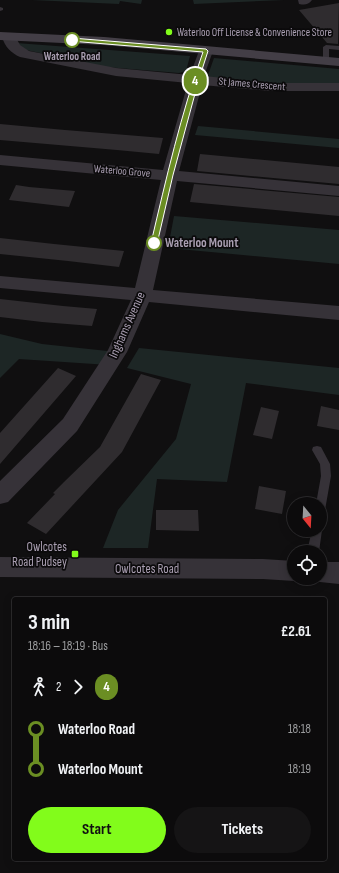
<!DOCTYPE html>
<meta charset="utf-8">
<style>
:root{--surface:#0c0b0c;--page:#151415;--text:#f1f3f6;--muted:#9a9b9d;--line:#2c2b2d;--accent:#82fc1b}
body{margin:0;font-family:"Sofia Sans Condensed",sans-serif;background:var(--page);color:var(--text);height:100vh;display:flex;flex-direction:column;font-size:15px;white-space:nowrap}
*{box-sizing:border-box;margin:0}
p{font-size:13px;color:var(--muted)}
.icon{flex:none;width:22px;height:22px;fill:none;stroke:currentColor;stroke-width:2;stroke-linecap:round;stroke-linejoin:round}
.map{position:relative;flex:1;overflow:hidden}
.drawer{position:absolute;left:12px;top:597px;width:315px;height:264px;display:flex;flex-direction:column;background:var(--surface);border-radius:4px;box-shadow:0 2px 10px #0003,0 0 0 1px var(--line)}
.drawer>*{flex:none}
.badge{padding:0 8px;border-radius:13px;font-size:14px;line-height:26px}
.needle{width:26px;rotate:162deg}
.fabs{position:absolute;left:287px;top:497px;display:grid;gap:8px}
.fabs a{display:grid;place-items:center;width:40px;height:40px;border-radius:50%;background:var(--surface);box-shadow:0 2px 10px #0003,0 0 0 1px var(--line);font-size:20px}
.map>.badge{position:absolute;translate:-50% -50%;box-shadow:0 0 0 2px #fff}
.legs{display:flex;align-items:center;gap:6px;height:44px;padding:0 16px;font-size:13px}
.legs p{margin-inline-start:auto}
.overview{display:flex;align-items:center;justify-content:space-between;height:68px;padding:0 16px}
h1{font-size:22px;font-weight:700;line-height:30px}
.action{display:flex;gap:8px;margin-top:auto;padding:8px 16px}
.action a{flex:1;height:46px;border-radius:24px;background:var(--accent);color:#111;font-size:16px;font-weight:700;line-height:46px;text-align:center}
.action a+a{background:var(--page);color:var(--text)}
ul{padding:0 16px;list-style:none}
li{display:flex;align-items:center;gap:14px;height:40px;font-size:15px}
li i{display:grid;place-items:center;width:6px;height:100%;margin:0 5px;background:currentColor}
li i::after{content:'';width:10px;height:10px;margin:-5px;border:3px solid;border-radius:50%;background:var(--surface)}
li p{margin-inline-start:auto}
li:first-child i{background:linear-gradient(#0000 50%,currentColor 0)}
li:last-child i{background:linear-gradient(currentColor 50%,#0000 0)}
.map>svg:first-child{display:block}
.green{fill:#1d2625}
.building{fill:#2f2c2f}
.lines{fill:none;stroke-linecap:round;stroke-linejoin:round}
.lane{fill:#363238;fill-rule:evenodd}
.street{fill:#363238;fill-rule:evenodd}
.secondary{fill:#433e46;fill-rule:evenodd}
.line-1{fill:#6b8e23;stroke:#fff}
.poi-dot{fill:#82fc1b;stroke:#0b0a0b;stroke-width:1.5}
.stop-1-dot{fill:#fff;stroke:#6b8e23;stroke-width:2}
.labels{text-anchor:middle;dominant-baseline:central;stroke-width:3.5;stroke-linejoin:round;paint-order:stroke}
.far-poi-label{font-size:11px;fill:#aa9fb2;stroke:#0b0a0b;text-anchor:start}
.far-stop-label{font-size:11px;font-weight:bold;fill:#aa9fb2;stroke:#0b0a0b}
.far-street-label{font-size:11px;fill:#aa9fb2;stroke:#0b0a0b}
.stop-label{font-size:13px;font-weight:bold;fill:#aa9fb2;stroke:#0b0a0b;text-anchor:start}
.street-label{font-size:13px;fill:#aa9fb2;stroke:#0b0a0b}
.poi-label{font-size:13px;fill:#aa9fb2;stroke:#0b0a0b;text-anchor:end}
</style>
<div class="map">
<svg width="339" height="873" viewBox="0 0 339 873">
<rect width="100%" height="100%" fill="#100f10"/>
<path class="green" d="M32,0H142L141,4L120,1L119,4Z
M193,0H284L194,4Z
M16,43L190,56L186,71L179,73L106,67L26,50Z
M214,58L339,69V85L266,83L211,78L208,75Z
M198,126L339,139V148L195,135Z
M174,216L339,230V264L168,248Z
M0,334L42,344L117,352L109,365L19,359L0,378Z
M139,348L339,368V395L246,383L227,482L157,479L148,548H103L118,510L176,439L191,384L127,368Z"/>
<path class="building" d="M339,3L338,44L327,43L299,10Z
M0,124L65,130L163,138L159,154L117,150L0,140Z
M200,154L339,167V184L197,171Z
M194,184L339,197V216L190,202Z
M16,185L29,187L75,191L69,207L9,200Z
M0,238L54,244L124,251L119,267L68,261L0,254Z
M0,299L63,306L97,309L92,326L42,322L0,317Z
M58,368L76,376L0,464V433Z
M141,374L161,380L122,452L46,534L27,523L55,494L53,493L64,482L100,447Z
M321,406L339,410V430L317,426Z
M261,407L279,411L272,439L253,435Z
M259,486L286,491L282,514L255,509Z
M156,510H198L199,531L156,530Z"/>
<g class="lines">
<path class="lane" d="M0,7L3,8V10L0,11Z
M326,45L339,46V50L329,49V61L326,63L323,61V47Z
M317,446L321,447L330,464L331,476L325,510L324,513L320,515V504H316L321,476L320,464L312,450L313,447Z
M320,526L322,530L319,552H307L312,530H320Z"/>
<path class="street" d="M298,0H312C308,5 305,5 299,4Z
M9,33L14,34L20,45L29,51L116,68L190,75L199,51L201,48L206,47L211,48L213,51L204,76L270,83H339V91H270L202,85L179,171L339,186V196L177,181L153,290L339,306V320L149,302L127,352L77,431L8,502L0,504V481L63,419L108,350L131,300L0,288V276L135,288L161,180L0,165V155L163,170L188,83L116,76L20,57C11,53 5,47 2,37L4,34Z
M0,557L263,559L294,561V578H302L294,581L263,579L0,577Z
M320,562H339V584L320,582L312,579L311,578H320Z"/>
<path class="secondary" d="M0,32L104,37L339,58V66L104,45L0,40Z"/>
</g>
<path class="line-1" d="M72,38L206,49L208,51L199,79L173,175L157,244L154,245L151,243C166,179 181,114 203,52L70,41V40Z"/>
<g class="poi-dot">
<circle cx="169" cy="32" r="4"/>
<rect x="71" y="550" width="8" height="8" rx="2"/>
</g>
<g class="stop-1-dot">
<circle cx="72" cy="40" r="7"/>
<circle cx="154" cy="243" r="7"/>
</g>
<g class="labels">
<g class="far-poi-label">
<text x="177" y="32">Waterloo Off License &amp; Convenience Store</text>
</g>
<g class="far-stop-label">
<text x="72" y="56">Waterloo Road</text>
</g>
<g class="far-street-label">
<text transform="translate(252 84) rotate(5)">St James Crescent</text>
<text transform="translate(122 171) rotate(5)">Waterloo Grove</text>
</g>
<g class="stop-label">
<text x="165" y="243">Waterloo Mount</text>
</g>
<g class="street-label">
<text transform="translate(127 325) rotate(-66)">Inghams Avenue</text>
<text x="147" y="569">Owlcotes Road</text>
</g>
<g class="poi-label">
<text x="67" y="547">Owlcotes<tspan x="67" dy="15">Road Pudsey</tspan></text>
</g>
</g>
</svg>
<div class="fabs">
<a><svg class="needle" viewBox="-14 -14 28 28"><path d="M0-13l5 13h-10z" fill="#e53935"/><path d="M0 13l5-13h-10z" fill="#9a9b9d"/></svg></a>
<a><svg class="icon" aria-label="locate" viewBox="0 0 24 24"><circle cx="12" cy="12" r="6"/><path d="M12 2v4M12 18v4M2 12h4M18 12h4"/></svg></a>
</div>
<b class="badge" style="left:195px;top:81px;background:#6b8e23;color:#fff">4</b>
<section class="drawer">
<div class="overview"><div><h1>3 min</h1><p>18:16 – 18:19 · Bus</p></div><b>£2.61</b></div>
<div class="legs"><svg class="icon" aria-label="walk" viewBox="0 0 24 24"><circle cx="13" cy="4" r="2"/><path d="M13 8l-2 6 4 7M11 14l-3 7M7 12l3-4h3l4 4"/></svg>2<svg class="icon" aria-label="forward" viewBox="0 0 24 24"><path d="M9 5l7 7-7 7"/></svg><b class="badge" style="background:#6b8e23;color:#fff">4</b></div>
<ul>
<li><i style="color:#6b8e23"></i><b>Waterloo Road</b><p>18:18</p></li>
<li><i style="color:#6b8e23"></i><b>Waterloo Mount</b><p>18:19</p></li>
</ul>
<div class="action"><a>Start</a><a>Tickets</a></div>
</section>
</div>
